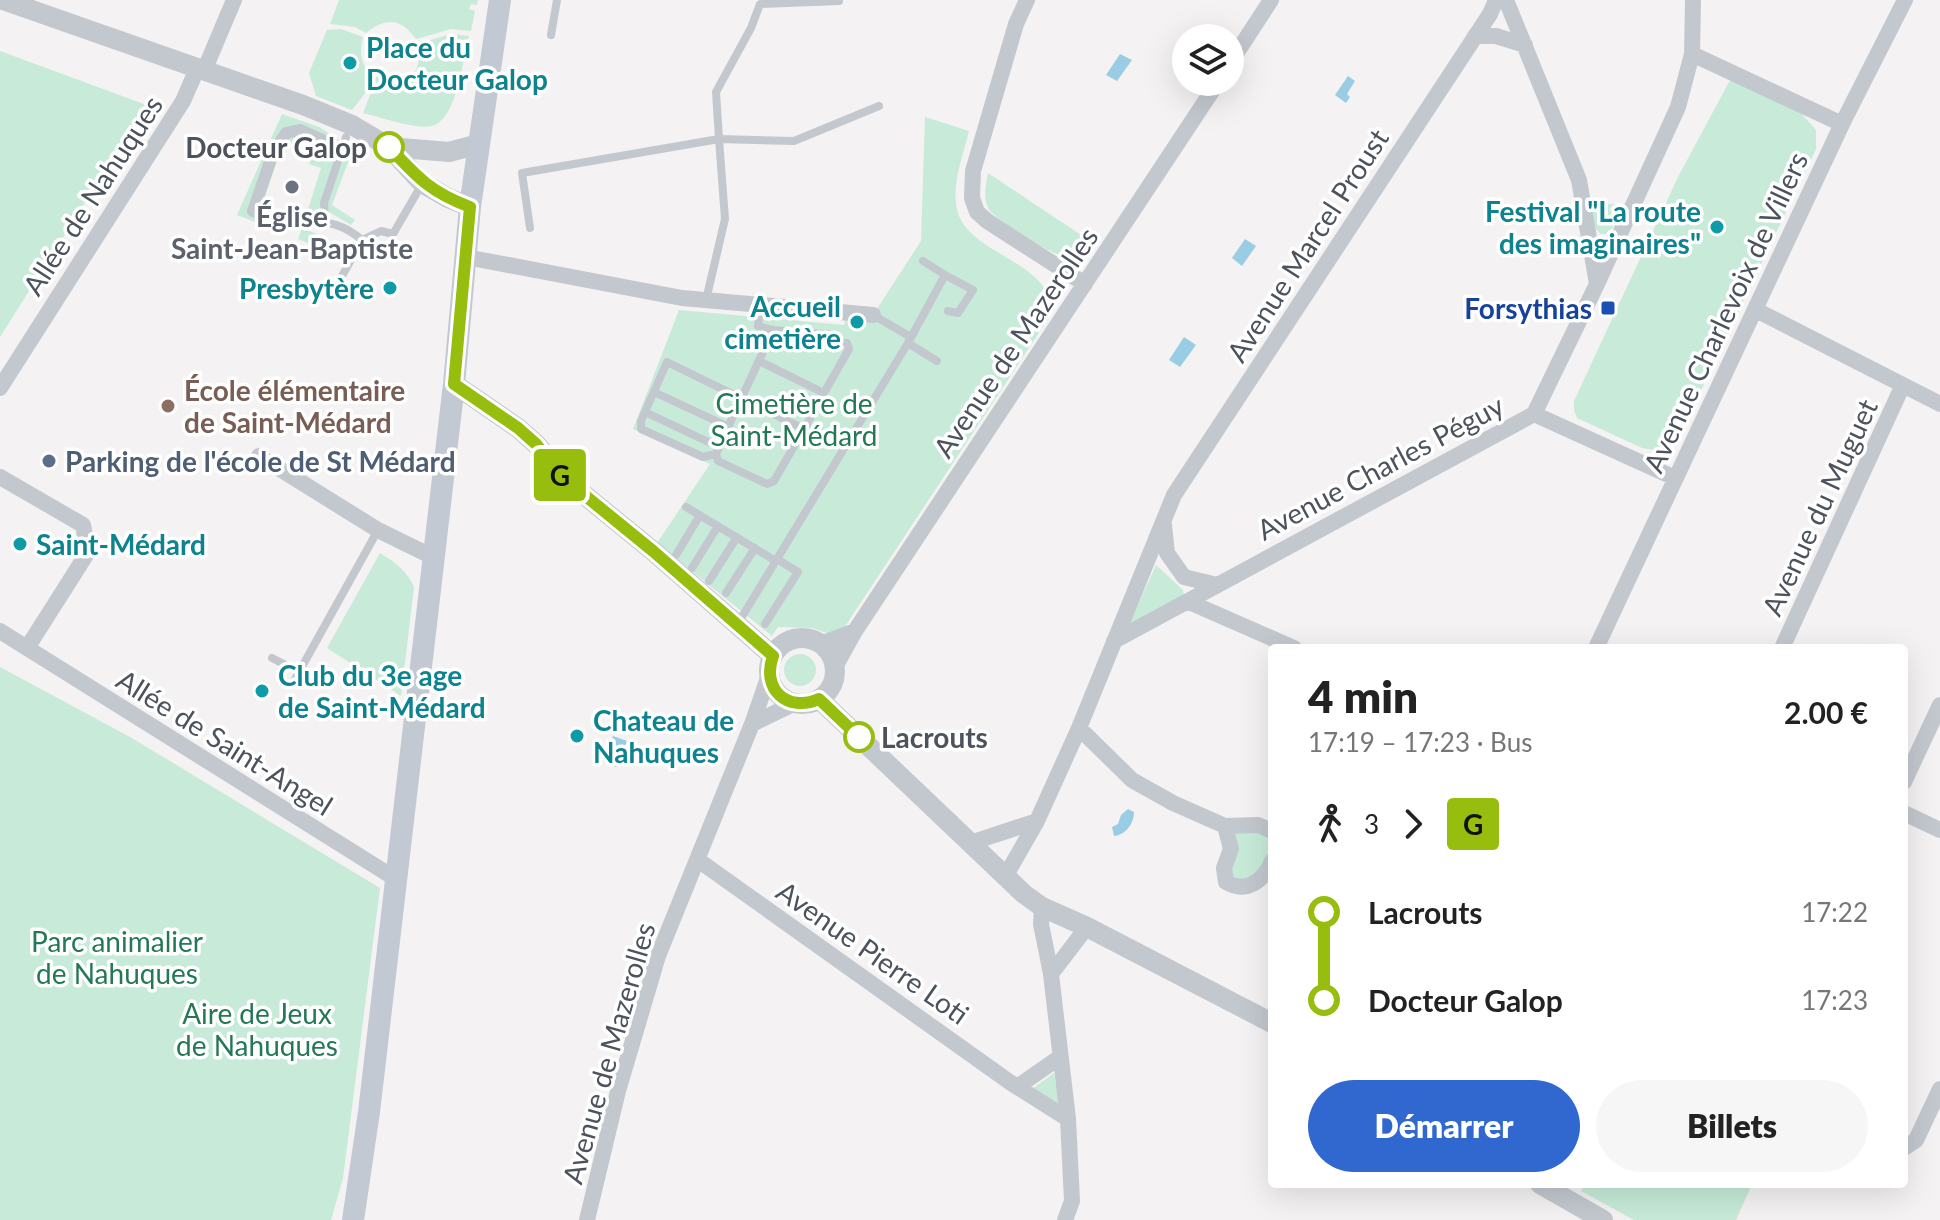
<!DOCTYPE html>
<html lang="fr">
<meta charset="utf-8">
<style>
:root{--surface:#fff;--page:#f6f6f6;--text:#222;--muted:#767676;--accent:#3068d0}
body{margin:0;font-family:Lato,sans-serif;background:var(--page);color:var(--text);height:100vh;display:flex;flex-direction:column;font-size:30px;white-space:nowrap}
*{box-sizing:border-box;margin:0}
p{font-size:26px;color:var(--muted)}
.icon{flex:none;width:44px;height:44px;fill:none;stroke:currentColor;stroke-width:2;stroke-linecap:round;stroke-linejoin:round}
.map{position:relative;flex:1;overflow:hidden}
.details{position:absolute;left:1268px;top:644px;width:640px;height:544px;display:flex;flex-direction:column;background:var(--surface);border-radius:8px;box-shadow:0 8px 32px #0002}
.details>*{flex:none}
.badge{padding:0 16px;border-radius:6px;font-size:28px;line-height:52px}
.fabs{position:absolute;left:1172px;top:24px;display:grid;gap:16px}
.fabs a{display:grid;place-items:center;width:72px;height:72px;border-radius:50%;background:var(--surface);box-shadow:0 8px 32px #0002;font-size:40px}
.map>.badge{position:absolute;translate:-50% -50%;box-shadow:0 0 0 4px #fff}
.legs{display:flex;align-items:center;gap:12px;height:88px;padding:0 40px;font-size:26px}
.legs p{margin-inline-start:auto}
.head{display:flex;align-items:center;justify-content:space-between;height:136px;padding:0 40px}
h1{font-size:44px;font-weight:800;line-height:60px}
.primary-button{display:flex;gap:16px;margin-top:auto;padding:16px 40px}
.primary-button a{flex:1;height:92px;border-radius:48px;background:var(--accent);color:#fff;font-size:32px;font-weight:800;line-height:92px;text-align:center}
.primary-button a+a{background:var(--page);color:var(--text)}
ul{padding:0 40px;list-style:none}
li{display:flex;align-items:center;gap:28px;height:88px;font-size:30px}
li i{display:grid;place-items:center;width:12px;height:100%;margin:0 10px;background:currentColor}
li i::after{content:'';width:20px;height:20px;margin:-10px;border:6px solid;border-radius:50%;background:var(--surface)}
li p{margin-inline-start:auto}
li:first-child i{background:linear-gradient(#0000 50%,currentColor 0)}
li:last-child i{background:linear-gradient(currentColor 50%,#0000 0)}
.map>svg:first-child{display:block}
.green{fill:#c7ebd8}
.water{fill:#99cde3}
.lines{fill:none;stroke-linecap:round;stroke-linejoin:round}
.service{stroke:#c2c8ce;stroke-width:8}
.pedestrian{stroke:#c2c8ce;stroke-width:12}
.minor{stroke:#c2c8ce;stroke-width:16}
.tertiary{stroke:#c2c8ce;stroke-width:20}
.secondary{stroke:#c2c9d3;stroke-width:22}
.line-1-casing{stroke:#fff;stroke-width:18}
.line-1{stroke:#97bd0e;stroke-width:12}
.culture-dot{fill:#0f9aa8;stroke:#fff;stroke-width:3}
.stop-1-dot{fill:#fff;stroke:#97bd0e;stroke-width:4}
.worship-dot{fill:#6b7280;stroke:#fff;stroke-width:3}
.transit-dot{fill:#1a4fb4;stroke:#fff;stroke-width:3}
.education-dot{fill:#8d6e63;stroke:#fff;stroke-width:3}
.service-dot{fill:#5c6f8a;stroke:#fff;stroke-width:3}
.labels{text-anchor:middle;dominant-baseline:central;stroke-width:7;stroke-linejoin:round;paint-order:stroke}
.culture-label{font-size:28px;font-weight:bold;fill:#0d838f;stroke:#fff;text-anchor:start}
.stop-label{font-size:28px;font-weight:bold;fill:#4c535d;stroke:#fff;text-anchor:end}
.street-label{font-size:28px;fill:#4c535d;stroke:#fff}
.worship-label{font-size:28px;font-weight:bold;fill:#5b616d;stroke:#fff}
.transit-label{font-size:28px;font-weight:bold;fill:#164399;stroke:#fff;text-anchor:end}
.education-label{font-size:28px;font-weight:bold;fill:#785e54;stroke:#fff;text-anchor:start}
.park-label{font-size:28px;fill:#237855;stroke:#fff}
.service-label{font-size:28px;font-weight:bold;fill:#4e5e75;stroke:#fff;text-anchor:start}
</style>
<div class="map">
<svg width="1940" height="1220" viewBox="0 0 1940 1220">
<rect width="100%" height="100%" fill="#f4f2f2"/>
<path class="green" d="M339,0H478L477,5L471,4L469,9L475,11L471,31L451,29L416,39C402,19 386,16 366,33L355,27L330,24Z
M341,29L363,37C358,57 362,71 381,79L367,91L352,110L316,96L309,73L327,30Z
M451,34L469,36C463,59 457,120 432,126C417,130 380,117 363,113L370,95L386,81C416,84 420,69 420,43Z
M0,51L152,107L84,204L0,337Z
M1733,79L1799,111L1816,130V149L1682,430L1661,451L1642,448L1577,418L1574,410V401L1678,177L1729,82Z
M282,114L319,127L353,149L332,205L355,220L351,225L324,209L306,216L321,168L309,164L315,144L300,139L298,144L289,142L285,156L279,155L262,206L276,212L271,228L237,215Z
M925,117L969,131C963,157 949,189 959,216C976,257 1058,264 1050,316L844,628L829,634L812,628L778,627L772,636L657,543L710,464L633,429L679,310L844,325L847,314L873,315L921,241Z
M988,173L1096,245C1088,251 1078,257 1067,257C1055,257 997,220 990,211C982,200 986,186 988,173Z
M1592,203L1624,205L1609,234H1601L1594,227Z
M302,228L327,238L320,248L298,239Z
M380,553C395,562 407,571 414,587L401,696L327,648Z
M1156,565L1183,590L1184,595L1131,625L1130,622Z
M784 670a16 16 0 1 1 32 0a16 16 0 1 1-32 0Z
M0,667L130,737L380,888L343,1178L331,1220H0Z
M1262,831L1271,835C1275,856 1259,875 1242,884L1232,880L1228,871L1232,832Z
M1054,1073L1059,1104L1032,1089Z
M1584,1184H1752L1736,1220H1634L1581,1191Z"/>
<path class="water" d="M1120,54L1132,60L1117,81L1106,75Z
M1348,76L1355,81L1347,94L1350,97L1346,103L1335,95Z
M1245,239L1256,246L1242,266L1232,258Z
M1184,337L1196,345L1180,367L1169,360Z
M613,736L627,741L616,767L603,761Z
M1128,809L1134,812C1134,823 1126,835 1114,836L1112,827L1118,824L1121,815Z"/>
<g class="lines">
<path class="service" d="M551,35L557,0
M305,221C328,221 345,225 362,240
M325,221L324,203L346,137
M530,228L522,173L719,139L716,92L751,28L760,4L839,1
M923,261L945,275
M337,285L362,240L381,231L393,234L422,184
M706,300L725,219L719,139L794,141L879,106
M760,306L758,326L773,330L835,335V342L847,343L849,349L824,393
M873,315L909,336
M908,343L937,361
M759,361L824,393L804,429
M654,392L729,427
M645,412L719,447
M716,454L718,461L767,484L774,481L804,429L667,362L641,421V429L703,457L716,454C734,413 754,372 773,330
M686,507L776,561
M676,555L700,515
M692,568L718,526
M709,581L737,537
M726,593L755,548
M765,624L798,572L777,559
M737,625L908,343L945,275L973,290L958,313L948,311
M272,658L299,672
M294,681L378,530"/>
<path class="pedestrian" d="M274,218L253,211L273,153L286,133L300,130L342,149"/>
<path class="minor" d="M1027,0L1016,24L973,171L972,198L977,212L987,221L1085,284
M1475,36H1496L1525,45
M1692,54L1842,124
M1230,63L1271,0
M204,71L234,0
M466,257L682,298L873,315
M1597,284L1678,107L1692,54L1693,0
M1756,310L1940,404
M0,388L183,101L197,69
M1534,414L1675,478
M259,456L378,530L433,557
M0,477L83,525L88,552L27,648
M1164,525L1167,553L1184,577L1217,585
M1189,602L1294,648
M0,631L396,879
M1114,641L1534,414L1597,284L1579,180L1506,0
M821,644L855,631
M1596,648L1842,124L1905,0
M1782,648L1902,387
M834,669L855,631L1218,82
M752,724L795,703
M1079,728L1132,780L1173,803L1225,826L1258,825L1272,831
M1904,782L1940,705
M1904,813L1940,830
M1225,826L1231,849L1224,868L1226,882C1246,894 1264,881 1272,861
M970,843L1037,821
M698,860L1011,1083L1068,1119
M1005,877L1037,821L1079,728L1174,495L1490,14L1496,0
M1042,907L1041,924L1051,974L1068,1119L1072,1201L1065,1220
M1051,974L1087,927
M1017,1087L1060,1057
M1904,1148L1916,1140L1940,1089
M587,1220L618,1091L658,956L752,724L769,675"/>
<path class="tertiary" d="M3,0L303,105L352,125L389,147L422,183L448,198L470,207
M389,147L449,152L479,144
M454,384L518,428L536,444L566,480L653,551L773,656
M769 671a33 33 0 1 1 66 0a33 33 0 1 1-66 0Z
M819,699L1024,894L1042,907L1087,927L1272,1023
M1540,1184L1603,1220"/>
<path class="secondary" d="M353,1220L369,1112L454,384L470,207L500,0"/>
</g>
<g class="lines">
<g class="line-1-casing">
<path id="line-1" d="M389,147C417,177 430,192 470,207L454,384L518,428L536,444L566,480L653,551L773,656C761,689 787,713 819,699L859,737"/>
</g>
<use href="#line-1" class="line-1"/>
</g>
<g class="culture-dot">
<circle cx="350" cy="63" r="8"/>
<circle cx="1717" cy="227" r="8"/>
<circle cx="390" cy="288" r="8"/>
<circle cx="857" cy="322" r="8"/>
<circle cx="20" cy="544" r="8"/>
<circle cx="262" cy="691" r="8"/>
<circle cx="577" cy="736" r="8"/>
</g>
<g class="stop-1-dot">
<circle cx="389" cy="147" r="14"/>
<circle cx="859" cy="737" r="14"/>
</g>
<circle class="worship-dot" cx="292" cy="187" r="8"/>
<rect class="transit-dot" x="1600" y="300" width="16" height="16" rx="4"/>
<circle class="education-dot" cx="168" cy="406" r="8"/>
<circle class="service-dot" cx="49" cy="461" r="8"/>
<g class="labels">
<g class="culture-label">
<text x="366" y="47">Place du<tspan x="366" dy="32">Docteur Galop</tspan></text>
<text x="1701" y="211" text-anchor="end">Festival "La route<tspan x="1701" dy="32">des imaginaires"</tspan></text>
<text x="374" y="288" text-anchor="end">Presbytère</text>
<text x="841" y="306" text-anchor="end">Accueil<tspan x="841" dy="32">cimetière</tspan></text>
<text x="36" y="544">Saint-Médard</text>
<text x="278" y="675">Club du 3e age<tspan x="278" dy="32">de Saint-Médard</tspan></text>
<text x="593" y="720">Chateau de<tspan x="593" dy="32">Nahuques</tspan></text>
</g>
<g class="stop-label">
<text x="367" y="147">Docteur Galop</text>
<text x="881" y="737" text-anchor="start">Lacrouts</text>
</g>
<g class="street-label">
<text transform="translate(92 195) rotate(-57)">Allée de Nahuques</text>
<text transform="translate(1307 245) rotate(-57)">Avenue Marcel Proust</text>
<text transform="translate(1725 312) rotate(-65)">Avenue Charlevoix de Villers</text>
<text transform="translate(1015 342) rotate(-56)">Avenue de Mazerolles</text>
<text transform="translate(1380 467) rotate(-28)">Avenue Charles Péguy</text>
<text transform="translate(1819 507) rotate(-65)">Avenue du Muguet</text>
<text transform="translate(225 742) rotate(32)">Allée de Saint-Angel</text>
<text transform="translate(873 952) rotate(35)">Avenue Pierre Loti</text>
<text transform="translate(608 1053) rotate(-74)">Avenue de Mazerolles</text>
</g>
<g class="worship-label">
<text x="292" y="216">Église<tspan x="292" dy="32">Saint-Jean-Baptiste</tspan></text>
</g>
<g class="transit-label">
<text x="1592" y="308">Forsythias</text>
</g>
<g class="education-label">
<text x="184" y="390">École élémentaire<tspan x="184" dy="32">de Saint-Médard</tspan></text>
</g>
<g class="park-label">
<text x="794" y="403">Cimetière de<tspan x="794" dy="32">Saint-Médard</tspan></text>
<text x="117" y="941">Parc animalier<tspan x="117" dy="32">de Nahuques</tspan></text>
<text x="257" y="1013">Aire de Jeux<tspan x="257" dy="32">de Nahuques</tspan></text>
</g>
<g class="service-label">
<text x="65" y="461">Parking de l'école de St Médard</text>
</g>
</g>
</svg>
<div class="fabs">
<a><svg class="icon" aria-label="layers" viewBox="0 0 24 24"><path d="M12 4l9 5-9 5-9-5zM3 14l9 5 9-5"/></svg></a>
</div>
<b class="badge" style="left:560px;top:475px;background:#97bd0e;color:#111">G</b>
<section class="details">
<div class="head"><div><h1>4 min</h1><p>17:19 – 17:23 · Bus</p></div><b>2.00 €</b></div>
<div class="legs"><svg class="icon" aria-label="walk" viewBox="0 0 24 24"><circle cx="13" cy="4" r="2"/><path d="M13 8l-2 6 4 7M11 14l-3 7M7 12l3-4h3l4 4"/></svg>3<svg class="icon" aria-label="forward" viewBox="0 0 24 24"><path d="M9 5l7 7-7 7"/></svg><b class="badge" style="background:#97bd0e;color:#111">G</b></div>
<ul>
<li><i style="color:#97bd0e"></i><b>Lacrouts</b><p>17:22</p></li>
<li><i style="color:#97bd0e"></i><b>Docteur Galop</b><p>17:23</p></li>
</ul>
<div class="primary-button"><a>Démarrer</a><a>Billets</a></div>
</section>
</div>
